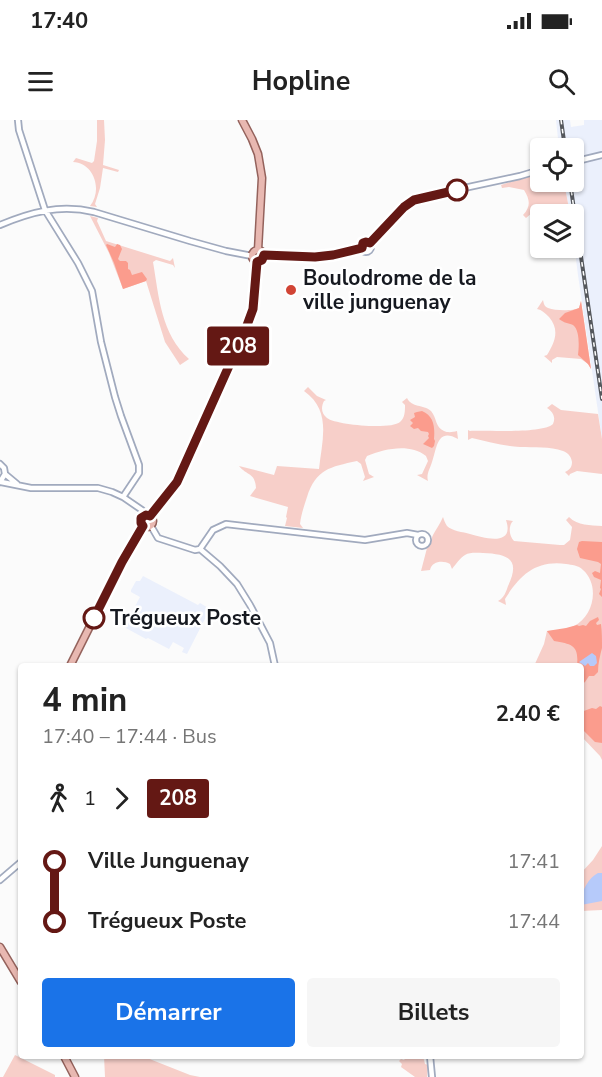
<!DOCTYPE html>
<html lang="fr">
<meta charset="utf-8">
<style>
:root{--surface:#fff;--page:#f6f6f6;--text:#222;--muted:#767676;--accent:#1a73e8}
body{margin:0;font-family:"Nunito Sans",sans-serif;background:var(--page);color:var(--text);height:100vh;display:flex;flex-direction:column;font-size:22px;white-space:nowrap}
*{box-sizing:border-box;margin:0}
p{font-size:20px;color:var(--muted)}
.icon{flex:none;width:33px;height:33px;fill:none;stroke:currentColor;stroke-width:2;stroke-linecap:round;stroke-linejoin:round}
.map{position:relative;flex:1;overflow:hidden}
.panel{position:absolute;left:18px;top:543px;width:566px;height:396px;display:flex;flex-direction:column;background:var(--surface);border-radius:6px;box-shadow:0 2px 4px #0004}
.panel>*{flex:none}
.badge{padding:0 12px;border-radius:4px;font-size:21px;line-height:39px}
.fabs{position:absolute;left:530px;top:18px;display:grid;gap:12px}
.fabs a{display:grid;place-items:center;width:54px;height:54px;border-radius:6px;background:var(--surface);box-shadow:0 2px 4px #0004;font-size:30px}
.map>.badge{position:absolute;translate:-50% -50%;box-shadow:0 0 0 3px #fff}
.legs{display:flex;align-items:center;gap:9px;height:66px;padding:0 24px;font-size:20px}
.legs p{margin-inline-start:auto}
.summary{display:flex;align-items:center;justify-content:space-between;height:102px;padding:0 24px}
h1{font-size:33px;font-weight:700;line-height:45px}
.action{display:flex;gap:12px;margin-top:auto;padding:12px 24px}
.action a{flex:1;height:69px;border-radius:6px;background:var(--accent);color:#fff;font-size:24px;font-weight:700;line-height:69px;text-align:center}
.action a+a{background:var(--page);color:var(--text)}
ul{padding:0 24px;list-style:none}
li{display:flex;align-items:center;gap:21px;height:60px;font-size:22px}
li i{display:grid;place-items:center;width:9px;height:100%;margin:0 8px;background:currentColor}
li i::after{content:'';width:15px;height:15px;margin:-8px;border:4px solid;border-radius:50%;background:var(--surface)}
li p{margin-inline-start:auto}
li:first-child i{background:linear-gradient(#0000 50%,currentColor 0)}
li:last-child i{background:linear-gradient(currentColor 50%,#0000 0)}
.status{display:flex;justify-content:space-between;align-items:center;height:42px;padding:0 30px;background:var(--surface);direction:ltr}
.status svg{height:16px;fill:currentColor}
header{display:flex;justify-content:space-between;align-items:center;height:78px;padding:0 24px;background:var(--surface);font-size:27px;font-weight:700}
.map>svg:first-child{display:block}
.built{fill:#ebf0fc}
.green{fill:#f7cfc9}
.forest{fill:#fb9c8d}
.water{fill:#b6cafa}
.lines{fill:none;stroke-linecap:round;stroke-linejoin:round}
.minor-casing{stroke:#a1aabe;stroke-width:8}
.major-casing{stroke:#94625c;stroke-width:9}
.minor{stroke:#fff;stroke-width:4.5}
.major{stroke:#e8b8b1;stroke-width:6}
.rail-casing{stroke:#55585d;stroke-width:4}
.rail{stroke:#fff;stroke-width:1.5;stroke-dasharray:4.5;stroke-linecap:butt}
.line-1-casing{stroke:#fff;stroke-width:14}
.line-1{stroke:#641814;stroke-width:9}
.stop-1-dot{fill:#fff;stroke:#641814;stroke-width:3}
.poi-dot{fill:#d14435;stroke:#fff;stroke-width:2}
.labels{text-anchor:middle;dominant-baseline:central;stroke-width:5;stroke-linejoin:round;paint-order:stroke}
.poi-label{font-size:21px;font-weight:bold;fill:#161920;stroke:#fff;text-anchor:start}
.stop-label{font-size:21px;font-weight:bold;fill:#161920;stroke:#fff;text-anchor:start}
</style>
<div class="status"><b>17:40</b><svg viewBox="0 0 49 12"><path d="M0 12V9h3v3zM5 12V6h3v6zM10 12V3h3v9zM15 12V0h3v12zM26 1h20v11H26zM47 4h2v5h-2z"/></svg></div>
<header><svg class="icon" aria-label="menu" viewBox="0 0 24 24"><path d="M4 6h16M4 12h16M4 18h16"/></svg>Hopline<svg class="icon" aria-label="search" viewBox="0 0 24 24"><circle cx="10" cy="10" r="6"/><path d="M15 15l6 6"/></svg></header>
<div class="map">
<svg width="602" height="957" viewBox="0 0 602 957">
<rect width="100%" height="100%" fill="#fbfbfb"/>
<path class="built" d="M556,0H570L571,7L584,5V0H602V319L578,155L573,115V94H570L564,62H573V28H559Z
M143,456L198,485L200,483L210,489L187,534L182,532L184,528L173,522L169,529L148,518L146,519L124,507L140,477L131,472V470L136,461H140Z"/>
<path class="green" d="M97,0H104L105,20L103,45L119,50L118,52L103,48L100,68L95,84L97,87L90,86C103,70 94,43 73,42L76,38L92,43L94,41L97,21Z
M540,52V62H564L570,94H545L532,93L526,98L523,95C531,86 530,80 524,70L509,67L502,68L501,65Z
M90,96L98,98L97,101L106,121L170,141L173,138L175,148L173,145L156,140L153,142C159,177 161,214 189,239L180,245L165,222L146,161L123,169L109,133Z
M543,180C544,184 544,186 548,188C556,191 573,191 579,188L581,181L591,249L588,244L581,239L557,237L552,240V243L544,236L547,235C555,222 560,210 549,197C545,193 542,190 537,189Z
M308,267L317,276L326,280L324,281C321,287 321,293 327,298C336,305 391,310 400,302C405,298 405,291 405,285L402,282L407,278C412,288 423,284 431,291C437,298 435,307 444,311C448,313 453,312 457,311L458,319C437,307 437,328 432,342C430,349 426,354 428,361L417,355L422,354L428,341L426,336C409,323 385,329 367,336L365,340L369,354L374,357L363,361L365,357L361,344L357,341C330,347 316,349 307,377C304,386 301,395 300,404L303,408L285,406L287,398L286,397L288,387L250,376L256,368C255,352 247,356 239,346L274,355L277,346L319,349C322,320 332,291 304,271Z
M552,284L561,290L598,294L602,319V354L577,351L570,354L569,356L565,352C569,350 572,348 572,342C571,336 568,333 563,331C550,326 534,328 520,327C504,326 488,322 472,318L468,320V310L470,311C488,310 542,314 553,304C556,297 553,292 547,288Z
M443,397C444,400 445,403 447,406C452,411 463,412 470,414C484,418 515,427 506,400L513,401C508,406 509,416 514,421L560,425H564L570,420L572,407L566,400L569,397C578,406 590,405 602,406V640L600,636L581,616L580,546H534L544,524L547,511C556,510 566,510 574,506C594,496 600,465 583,450C578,445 572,445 566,444C536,440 520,455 505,479L506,485L498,481C504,478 506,472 508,466C521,439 508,434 483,433C477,433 470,432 465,435C460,438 456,444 452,449L450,444C443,440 432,441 430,450L421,451L427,428C431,424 431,419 433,415C436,409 440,404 443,397Z
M602,726V790L581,791L580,754L593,740Z
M15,935L55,955V957H3Z
M104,936H142L190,955L200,957H105Z
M407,936H423L425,944L428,945L427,957H415L401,947L402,944L399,941L401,939L404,940Z"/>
<path class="forest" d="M107,124L115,127L117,124L120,125L122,129L118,139L120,141H126L128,143V149L130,150L132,155L142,152L147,159L146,161L123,169L114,143L106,125Z
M581,181L591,249L588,244L578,235C579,227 580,210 573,205C568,203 564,203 559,199L565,193L579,188Z
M422,291C434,296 435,307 434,319L435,321L434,326L432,328L423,324L429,318L428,316L429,314L428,312L421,311L418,308L414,309L410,306L413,303L410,300L415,297L414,293L417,292Z
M582,421L602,422V477L599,474L601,469L600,468L601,460L594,457L592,453L595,451L600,453L601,444L598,442L580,438L577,429L579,422Z
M598,497L599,500L596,503L597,505L601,504C602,511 602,521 602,528C600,536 598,543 598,552L594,556H589L585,562L581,565L580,546H577C579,526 573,524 554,521L547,511L566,508L577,505L579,506L583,505L586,506L590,501Z
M600,586L602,587V623L595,622L581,608V592L592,588L596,589Z"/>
<path class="water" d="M592,533L596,536L597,543L594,546H590L588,543L585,546L579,542Z
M598,753H602V781L581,785C580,773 588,758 598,753Z"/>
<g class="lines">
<g class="minor-casing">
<path id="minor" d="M18,0L19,10L45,90L78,143L92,171L101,222L115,277L121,296L139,345V353L123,377
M573,42L602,35
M0,105C31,92 60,84 94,92L190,121L226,131L252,136
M361 127a5 5 0 1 1 10 0a5 5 0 1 1-10 0Z
M370,123L404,87L414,80L427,76L520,56L540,50
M264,135L315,137L333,135L362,128
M0,344L4,348L5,354L0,362
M5,354L17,364
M1,362L31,368H98L112,372L123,377L142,390L145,396
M151,406L158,418L195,430L200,429
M416 420a6 6 0 1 1 12 0a6 6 0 1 1-12 0Z
M200,429L213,410L226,404L365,420L407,413L418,415
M200,429L220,446L237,464L250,485L270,523L275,546
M0,760L21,742
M430,936L432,957"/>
</g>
<g class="major-casing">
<path id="major" d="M242,0L252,19L258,34L262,58L258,130
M252 136a6 6 0 1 1 12 0a6 6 0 1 1-12 0Z
M141 401a6 6 0 1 1 12 0a6 6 0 1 1-12 0Z
M150,396L177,362L246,208L253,189L257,142
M70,546L122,442L143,406
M0,827L21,862
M64,936L75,957"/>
</g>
<use href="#minor" class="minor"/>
<use href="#major" class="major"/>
<g class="rail-casing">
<path id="rail" d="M561,0L565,28
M570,62L602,279"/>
</g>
<use href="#rail" class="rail"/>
</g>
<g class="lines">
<g class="line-1-casing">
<path id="line-1" d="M94,498L122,442L143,406L141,403V398L146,395L150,396L177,362L246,208L253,189L257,142L262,140L264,135L315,137L333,135L362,128L363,123L366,122L370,123L404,87L414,80L457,70"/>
</g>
<use href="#line-1" class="line-1"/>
</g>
<g class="stop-1-dot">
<circle cx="457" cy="70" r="10"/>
<circle cx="94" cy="498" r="10"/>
</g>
<circle class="poi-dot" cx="291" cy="170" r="6"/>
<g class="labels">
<g class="poi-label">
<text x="303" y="158">Boulodrome de la<tspan x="303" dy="24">ville junguenay</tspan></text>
</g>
<g class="stop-label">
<text x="110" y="498">Trégueux Poste</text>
</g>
</g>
</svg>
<div class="fabs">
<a><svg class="icon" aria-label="locate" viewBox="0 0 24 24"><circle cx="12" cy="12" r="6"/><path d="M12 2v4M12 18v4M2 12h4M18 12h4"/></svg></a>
<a><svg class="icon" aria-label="layers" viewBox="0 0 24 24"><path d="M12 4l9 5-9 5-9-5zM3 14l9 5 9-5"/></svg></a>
</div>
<b class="badge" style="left:238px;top:226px;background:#641814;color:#fff">208</b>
<section class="panel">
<div class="summary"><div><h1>4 min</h1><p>17:40 – 17:44 · Bus</p></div><b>2.40 €</b></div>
<div class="legs"><svg class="icon" aria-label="walk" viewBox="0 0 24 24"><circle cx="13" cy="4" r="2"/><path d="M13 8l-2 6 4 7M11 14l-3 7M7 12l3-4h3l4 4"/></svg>1<svg class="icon" aria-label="forward" viewBox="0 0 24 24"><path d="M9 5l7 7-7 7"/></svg><b class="badge" style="background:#641814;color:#fff">208</b></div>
<ul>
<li><i style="color:#641814"></i><b>Ville Junguenay</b><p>17:41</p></li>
<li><i style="color:#641814"></i><b>Trégueux Poste</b><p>17:44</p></li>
</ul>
<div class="action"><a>Démarrer</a><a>Billets</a></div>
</section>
</div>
